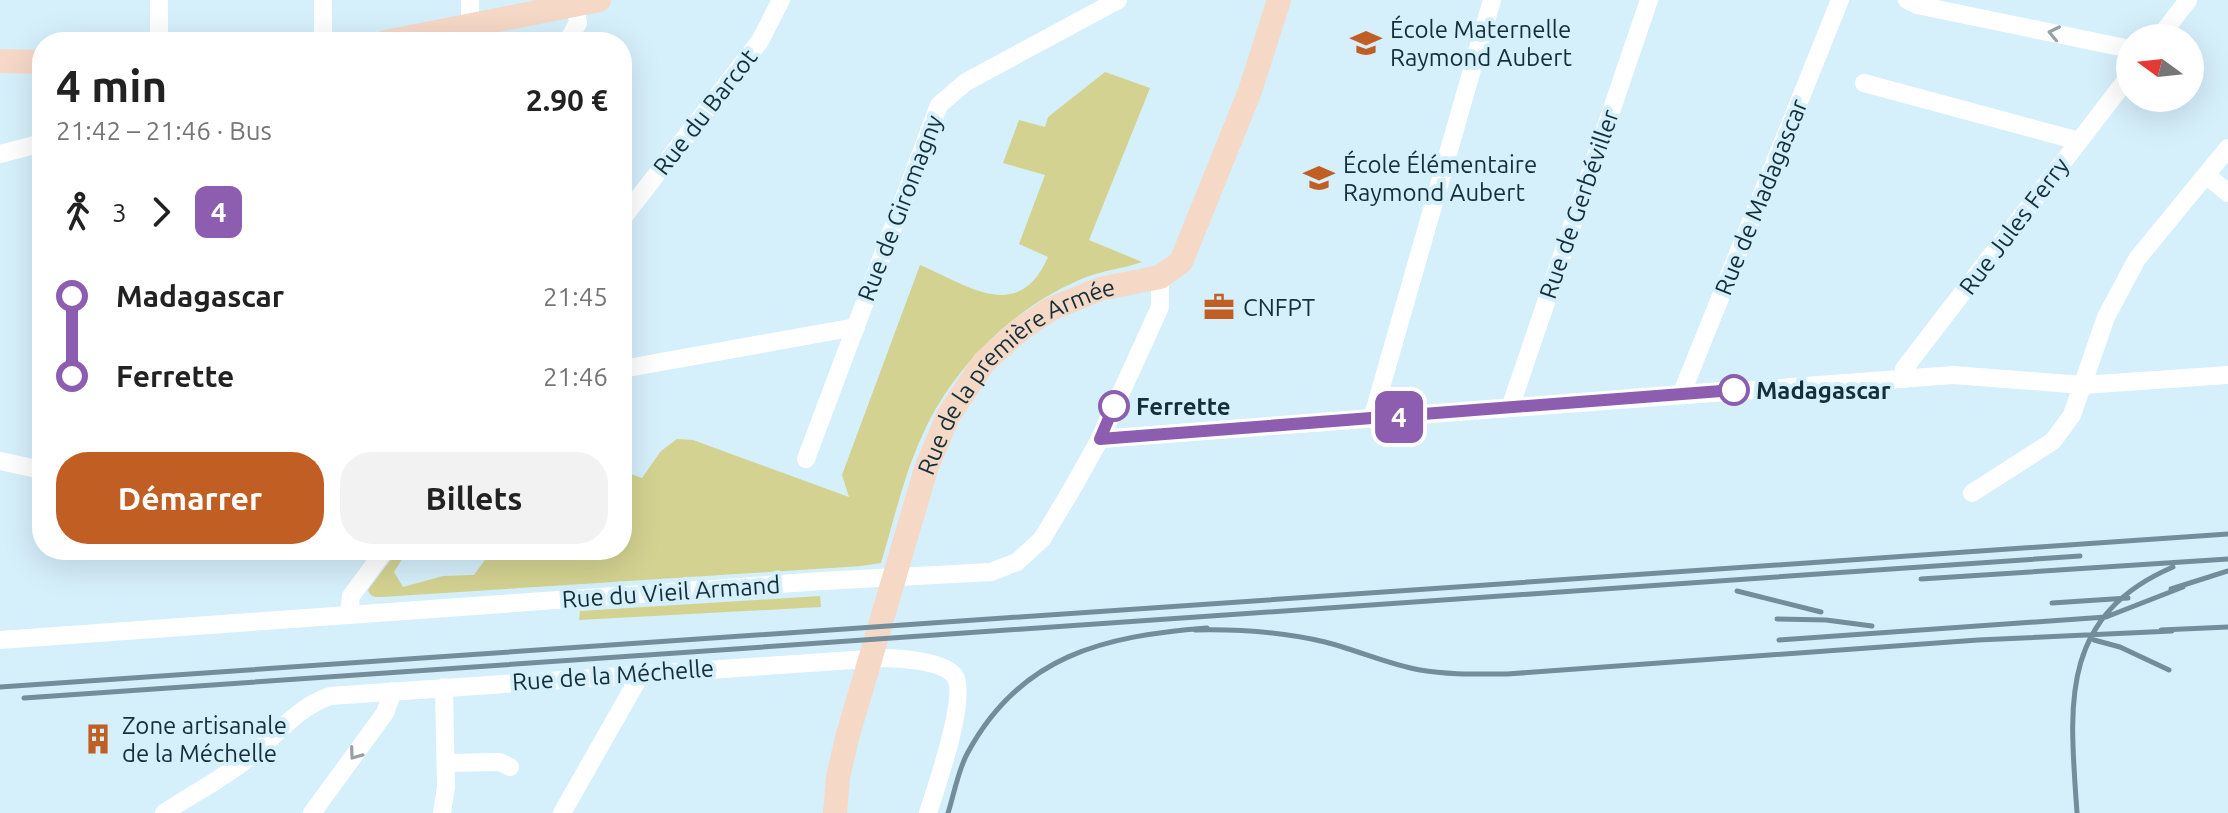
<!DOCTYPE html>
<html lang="fr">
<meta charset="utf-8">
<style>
:root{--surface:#fff;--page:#f2f2f2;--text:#222;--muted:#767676;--accent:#c05e23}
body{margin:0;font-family:Ubuntu,sans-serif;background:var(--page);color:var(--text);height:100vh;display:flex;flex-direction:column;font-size:30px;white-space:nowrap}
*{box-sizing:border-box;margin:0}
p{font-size:26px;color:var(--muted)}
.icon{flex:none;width:44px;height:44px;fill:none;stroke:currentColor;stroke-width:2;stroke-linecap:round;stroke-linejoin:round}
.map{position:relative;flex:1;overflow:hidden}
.details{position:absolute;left:32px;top:32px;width:600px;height:528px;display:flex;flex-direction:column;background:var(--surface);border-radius:32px;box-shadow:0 8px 32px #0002}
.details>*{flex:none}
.badge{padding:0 16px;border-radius:12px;font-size:28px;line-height:52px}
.needle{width:52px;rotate:285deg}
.buttons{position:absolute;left:2116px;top:24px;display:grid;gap:16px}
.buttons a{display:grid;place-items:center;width:88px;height:88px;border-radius:50%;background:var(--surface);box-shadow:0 8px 32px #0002;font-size:40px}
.map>.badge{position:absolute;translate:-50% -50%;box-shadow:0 0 0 4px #fff}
.legs{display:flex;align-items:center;gap:12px;height:88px;padding:0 24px;font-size:26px}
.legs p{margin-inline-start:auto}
.head{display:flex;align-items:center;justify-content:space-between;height:136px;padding:0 24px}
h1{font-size:44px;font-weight:600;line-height:60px}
.cta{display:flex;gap:16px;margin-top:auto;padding:16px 24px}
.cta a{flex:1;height:92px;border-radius:32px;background:var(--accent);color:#fff;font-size:32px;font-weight:600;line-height:92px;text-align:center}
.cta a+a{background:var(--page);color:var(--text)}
ul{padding:0 24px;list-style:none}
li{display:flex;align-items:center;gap:28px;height:80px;font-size:30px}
li i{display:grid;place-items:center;width:12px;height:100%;margin:0 10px;background:currentColor}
li i::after{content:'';width:20px;height:20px;margin:-10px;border:6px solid;border-radius:50%;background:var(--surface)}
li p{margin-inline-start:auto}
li:first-child i{background:linear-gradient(#0000 50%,currentColor 0)}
li:last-child i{background:linear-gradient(currentColor 50%,#0000 0)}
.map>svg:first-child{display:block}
.green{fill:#d3d291}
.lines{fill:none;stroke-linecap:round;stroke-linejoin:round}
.minor{stroke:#fff;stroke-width:18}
.secondary{stroke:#f6d8c7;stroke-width:24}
.rail{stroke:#738e9a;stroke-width:5}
.oneway{stroke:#95a1a6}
.line-1-casing{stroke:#fff;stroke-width:18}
.line-1{stroke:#8d5daf;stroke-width:12}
.stop-1-dot{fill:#fff;stroke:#8d5daf;stroke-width:4}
.labels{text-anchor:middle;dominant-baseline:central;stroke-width:8;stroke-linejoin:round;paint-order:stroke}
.poi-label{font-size:24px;fill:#132f3a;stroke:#d5effb;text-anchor:start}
.street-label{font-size:24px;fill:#132f3a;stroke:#d5effb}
.stop-label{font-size:24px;font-weight:bold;fill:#132f3a;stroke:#d5effb;text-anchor:start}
</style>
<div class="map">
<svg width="2228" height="813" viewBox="0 0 2228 813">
<rect width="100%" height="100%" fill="#d5effb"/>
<path class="green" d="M1105,72L1150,88L1089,240L1142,262C1125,268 1106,270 1089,276C1018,303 954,365 923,434C904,474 894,520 881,563L861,566L382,597C375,597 370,597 368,590L398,550H404L406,553L394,572L403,587L443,576L474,575L492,550H622V471L642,478L661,451L677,439L693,440L849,497L842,475L920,265C969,286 1019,324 1048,257L1019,244L1045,175L1003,163L1019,120L1045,127L1048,117Z
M820,596L821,607L579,620L580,611Z"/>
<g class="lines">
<path class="minor" d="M159,0V42
M323,0V42
M470,0V14L473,26
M1907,0L1917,5L2130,49
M2159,38L2188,0
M567,42L578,23L575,5
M1864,83L2079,141
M0,154L42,143
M2206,175L2228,193
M622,219L760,41L781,0
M622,369L856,327
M1904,379V369L2130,75
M1681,395L1840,0
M1510,408L1649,0
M1372,419L1492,0
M1100,439L1953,375L2083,385L2228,375
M806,459L939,105L966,82L1118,0
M0,461L42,470
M1972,493L2053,441L2072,415L2106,317L2137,259L2228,148
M349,614L351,596L385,550
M0,640L822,581L991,572L1017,562L1042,539L1072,489L1100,439L1160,307V277
M446,763L500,762L510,767
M164,813C192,794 221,780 247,759C275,738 295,708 330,696L882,658C900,658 942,661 954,675C969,694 936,788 928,813
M312,813L385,713L393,691
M442,813L446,787L444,687
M562,813L641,674"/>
<g class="secondary">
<path d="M386,42L599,0"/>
<path d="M0,61L42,62"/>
<path id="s1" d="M835,813L838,777L847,738L926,469L948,416L984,362L1021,329L1051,309L1100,289L1160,277L1181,262L1250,91L1279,0"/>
</g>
<path class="rail" d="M1921,579L2228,559
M2171,589L2228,571
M1737,591L1821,612
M2052,603L2128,598
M1777,619L1826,620L1872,626
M1195,630C1239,629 1282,632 1325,642C1357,650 1387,664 1420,670C1449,675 1478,674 1507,674L1978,640L2172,631
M2161,630L2228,627
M1779,640L2106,617L2183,587
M2094,640L2120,647L2169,670
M0,687L2228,534
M24,698L2080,556
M948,813C954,794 958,771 967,754C1020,655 1104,636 1207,628
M2077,813C2070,708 2057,617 2173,567"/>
</g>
<defs><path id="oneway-chevron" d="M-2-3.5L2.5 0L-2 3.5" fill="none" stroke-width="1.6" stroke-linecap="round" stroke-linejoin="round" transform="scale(2)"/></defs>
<g class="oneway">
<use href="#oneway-chevron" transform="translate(2054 33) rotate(-168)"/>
<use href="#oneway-chevron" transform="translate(355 754) rotate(126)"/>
</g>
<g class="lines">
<g class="line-1-casing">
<path id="line-1" d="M1114,406L1100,439L1734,390"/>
</g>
<use href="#line-1" class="line-1"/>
</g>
<defs>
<g id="school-bare" transform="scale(2.4)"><path d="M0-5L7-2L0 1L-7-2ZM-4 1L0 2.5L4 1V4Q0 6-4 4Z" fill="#c05e23" stroke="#d5effb" stroke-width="2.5" paint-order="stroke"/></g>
<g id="office-bare" transform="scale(2.4)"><path d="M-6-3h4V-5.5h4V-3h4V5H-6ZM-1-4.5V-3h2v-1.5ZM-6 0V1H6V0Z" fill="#c05e23" stroke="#d5effb" stroke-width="2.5" paint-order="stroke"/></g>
<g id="building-bare" transform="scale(2.4)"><path d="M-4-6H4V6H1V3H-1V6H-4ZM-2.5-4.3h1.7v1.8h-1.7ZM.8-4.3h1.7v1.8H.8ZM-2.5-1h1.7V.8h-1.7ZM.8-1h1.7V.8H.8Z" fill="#c05e23" stroke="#d5effb" stroke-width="2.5" paint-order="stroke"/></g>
</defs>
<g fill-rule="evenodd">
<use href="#school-bare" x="1366" y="43"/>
<use href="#school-bare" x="1319" y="178"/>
<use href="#office-bare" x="1219" y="307"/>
<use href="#building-bare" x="98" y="739"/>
</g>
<g class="stop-1-dot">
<circle cx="1734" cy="390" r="14"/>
<circle cx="1114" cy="406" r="14"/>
</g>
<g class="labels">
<g class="poi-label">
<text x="1390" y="29">École Maternelle<tspan x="1390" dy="28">Raymond Aubert</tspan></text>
<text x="1343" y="164">École Élémentaire<tspan x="1343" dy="28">Raymond Aubert</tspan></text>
<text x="1243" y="307">CNFPT</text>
<text x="122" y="725">Zone artisanale<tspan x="122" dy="28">de la Méchelle</tspan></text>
</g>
<g class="street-label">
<text transform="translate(705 112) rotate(-52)">Rue du Barcot</text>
<text transform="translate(1761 197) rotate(-68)">Rue de Madagascar</text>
<text transform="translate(1579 204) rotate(-71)">Rue de Gerbéviller</text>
<text transform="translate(900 208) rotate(-69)">Rue de Giromagny</text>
<text transform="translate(2014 226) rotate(-53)">Rue Jules Ferry</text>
<text stroke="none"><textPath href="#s1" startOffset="492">Rue de la première Armée</textPath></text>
<text transform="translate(671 592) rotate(-4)">Rue du Vieil Armand</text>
<text transform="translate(613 675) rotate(-4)">Rue de la Méchelle</text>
</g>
<g class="stop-label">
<text x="1756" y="390">Madagascar</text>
<text x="1136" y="406">Ferrette</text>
</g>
</g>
</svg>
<div class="buttons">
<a><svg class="needle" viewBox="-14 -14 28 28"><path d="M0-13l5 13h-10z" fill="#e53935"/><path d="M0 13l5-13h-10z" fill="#767676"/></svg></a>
</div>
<b class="badge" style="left:1399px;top:417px;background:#8d5daf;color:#fff">4</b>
<section class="details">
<div class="head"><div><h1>4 min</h1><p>21:42 – 21:46 · Bus</p></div><b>2.90 €</b></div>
<div class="legs"><svg class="icon" aria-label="walk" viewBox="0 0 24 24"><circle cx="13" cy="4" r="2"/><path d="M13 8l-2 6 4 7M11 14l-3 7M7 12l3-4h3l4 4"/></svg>3<svg class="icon" aria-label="forward" viewBox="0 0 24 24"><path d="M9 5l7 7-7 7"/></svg><b class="badge" style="background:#8d5daf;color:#fff">4</b></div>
<ul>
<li><i style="color:#8d5daf"></i><b>Madagascar</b><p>21:45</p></li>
<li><i style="color:#8d5daf"></i><b>Ferrette</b><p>21:46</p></li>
</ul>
<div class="cta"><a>Démarrer</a><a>Billets</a></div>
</section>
</div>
